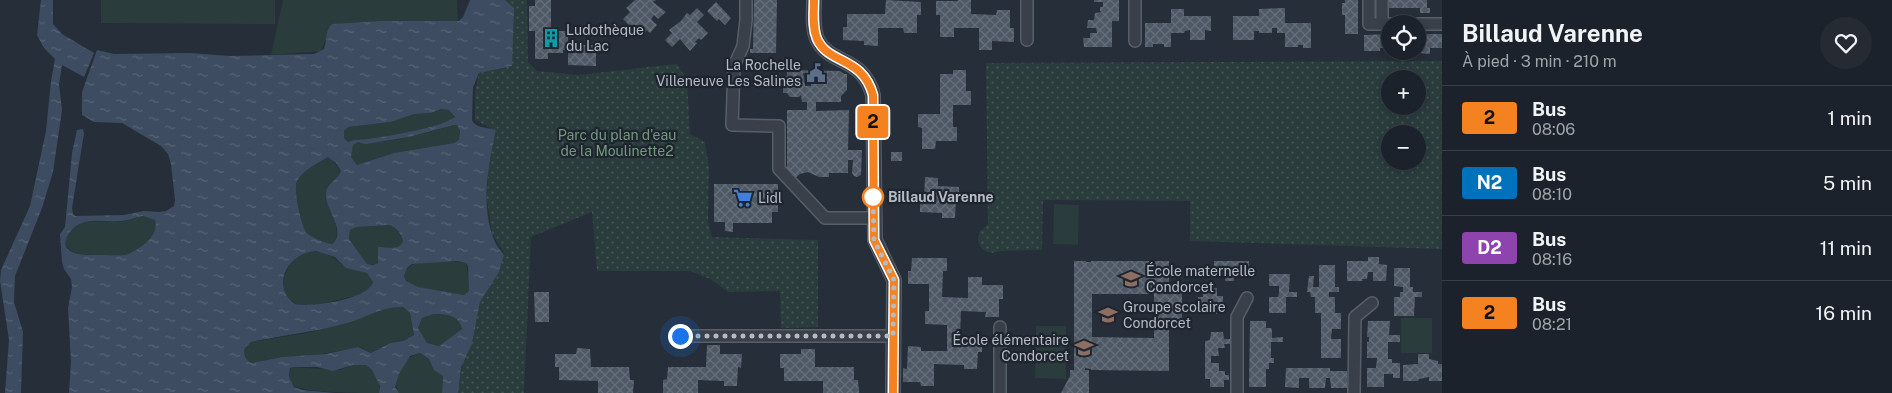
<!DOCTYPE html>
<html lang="fr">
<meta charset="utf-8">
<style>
:root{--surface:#1c222b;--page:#252a33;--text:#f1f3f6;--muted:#a0a4a9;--line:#3a3f47}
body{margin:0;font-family:"Public Sans",sans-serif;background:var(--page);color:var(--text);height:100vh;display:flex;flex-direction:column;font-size:19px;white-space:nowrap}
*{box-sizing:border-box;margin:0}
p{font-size:16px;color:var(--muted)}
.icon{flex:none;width:28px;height:28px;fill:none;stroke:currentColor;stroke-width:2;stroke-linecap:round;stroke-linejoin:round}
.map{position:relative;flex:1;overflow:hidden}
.drawer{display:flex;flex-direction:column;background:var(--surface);width:450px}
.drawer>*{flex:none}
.badge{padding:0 10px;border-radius:4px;font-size:18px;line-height:32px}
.buttons{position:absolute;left:1381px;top:15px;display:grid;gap:10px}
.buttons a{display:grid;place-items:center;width:45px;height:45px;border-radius:50%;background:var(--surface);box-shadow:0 2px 8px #0003,0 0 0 1px var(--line);font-size:25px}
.you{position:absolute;width:25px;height:25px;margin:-12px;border:4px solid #fff;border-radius:50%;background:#1a73e8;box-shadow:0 0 0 8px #1a73e833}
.map>.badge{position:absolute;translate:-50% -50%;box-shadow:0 0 0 2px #fff}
.round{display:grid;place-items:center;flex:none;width:52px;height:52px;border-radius:26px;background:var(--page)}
.overview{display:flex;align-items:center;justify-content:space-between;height:85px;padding:0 20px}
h1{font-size:24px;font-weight:700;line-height:38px}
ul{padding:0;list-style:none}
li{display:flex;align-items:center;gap:15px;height:65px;padding:0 20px;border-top:1px solid var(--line)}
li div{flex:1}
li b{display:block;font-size:19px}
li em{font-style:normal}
li .badge{min-width:55px;font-weight:700;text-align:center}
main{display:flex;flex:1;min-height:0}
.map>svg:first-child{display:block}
.grass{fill:#2a3c3c}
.park{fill:url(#park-dots);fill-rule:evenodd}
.water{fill:url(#water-ripples);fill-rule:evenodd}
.building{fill:url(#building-cross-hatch);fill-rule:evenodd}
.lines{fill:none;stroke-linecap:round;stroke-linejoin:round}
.minor-casing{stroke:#575e68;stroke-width:14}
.tertiary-casing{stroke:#575e68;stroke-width:16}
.minor{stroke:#39404a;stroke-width:11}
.tertiary{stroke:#39404a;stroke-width:14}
.line-casing{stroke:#fff;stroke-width:11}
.line{stroke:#f58220;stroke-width:8}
.walk{stroke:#b4bbc5;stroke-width:5;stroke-dasharray:0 9}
.stop-dot{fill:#fff;stroke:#f58220;stroke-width:2.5}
.labels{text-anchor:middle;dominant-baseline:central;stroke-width:4.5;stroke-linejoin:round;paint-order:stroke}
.poi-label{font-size:14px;fill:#b4bbc5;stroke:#1e252f;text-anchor:start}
.park-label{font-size:14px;fill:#75987d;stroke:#1e252f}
.stop-label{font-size:14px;font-weight:bold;fill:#b4bbc5;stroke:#1e252f;text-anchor:start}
</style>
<main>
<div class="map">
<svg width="1442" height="393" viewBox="0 0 1442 393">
<defs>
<pattern id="park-dots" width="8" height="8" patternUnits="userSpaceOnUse" patternTransform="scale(1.25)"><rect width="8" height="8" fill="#2a3c3c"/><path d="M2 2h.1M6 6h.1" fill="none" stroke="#465657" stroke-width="1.8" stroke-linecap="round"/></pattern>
<pattern id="water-ripples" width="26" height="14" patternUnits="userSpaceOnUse" patternTransform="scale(1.25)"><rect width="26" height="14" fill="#3d4c60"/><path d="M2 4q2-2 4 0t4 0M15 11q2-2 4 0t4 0" fill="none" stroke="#576475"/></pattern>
<pattern id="building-cross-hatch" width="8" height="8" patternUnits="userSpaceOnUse" patternTransform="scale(1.25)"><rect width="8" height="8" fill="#4e5965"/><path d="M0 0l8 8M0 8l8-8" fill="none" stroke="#656f7a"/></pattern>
</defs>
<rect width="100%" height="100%" fill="#262e39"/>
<path class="grass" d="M101,0H275V24L101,23Z
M283,0H457L458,21L332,24L321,51L271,55Z
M441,109L449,110L455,117C441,128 386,137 367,139C360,140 355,139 348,142L344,138V131L348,127L391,122L414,114L431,113Z
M454,125H457L460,131L459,140L454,143L394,153L357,165L351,157L353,145L358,141C375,148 434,131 454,125Z
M328,157H330L341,171L338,178L334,181L326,199C331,212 344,233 332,244C325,243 313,238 307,233C301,227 293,189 297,181C303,170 318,163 328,157Z
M1054,204L1079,205L1078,245L1053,244Z
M143,216L156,220C160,236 138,251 125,255C116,257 107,255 98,255C87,255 57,255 68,235C71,230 76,225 82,223C95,219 110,223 124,221C130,220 136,217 143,216Z
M391,225L394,226L402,238L403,241L399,248L378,255L379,259L376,264H367L349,239L350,230L357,227Z
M311,251C326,251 333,257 343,265C350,270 359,270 367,273L373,282C372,286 371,289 367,291C359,296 350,297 341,299C326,303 299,313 288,297C281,287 283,278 288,268C292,258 300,252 311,251Z
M449,261L466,263L470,287L467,294C460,296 418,289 412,285C408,283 406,280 404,276C408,258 433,262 449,261Z
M392,307H403L410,313L414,335L403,341L389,343L371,353L360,347L311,356L282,357L252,363L247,360L244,354L245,348L251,342L307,333L349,322Z
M434,314C446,314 459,315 462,329L439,346L427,343C420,336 415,328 422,318Z
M1401,318H1432V353H1401Z
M1036,326H1066V379L1035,378Z
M420,353L429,359L433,367L443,376L442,393H399C390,383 403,368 408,358Z
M364,364C373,368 382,384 379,393C360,393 305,393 292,385L289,377L291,367L340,370L353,365Z"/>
<path class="park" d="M505,0H527L528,62L537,71L578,75L677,64L687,80L690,134L705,142L709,168L708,222L712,237L818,240V327L781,328L780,291L728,292L710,279L690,271H597L592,212L531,237L524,393H458V380L464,358L472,344L480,302L501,267L504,253L492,234L487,200L488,164L496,131L475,120V92L479,73L512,66L510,6Z
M1442,61V249L1190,241V201L1043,200L1042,250L1000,251C990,255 982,252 978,242L979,232L988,224L986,63ZM1390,79H1418V106H1390ZM1390,134H1418V161H1390Z"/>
<path class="water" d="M41,0H53V24L62,34L94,53L84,77L62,65L59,84L62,110L53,172L42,208L15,276L14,302L23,332L21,393H5L9,340L0,281L1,270L30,206L46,131L51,81L55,59L44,48L37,35Z
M470,0H505L514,8L512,66L479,73L473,87L472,120C476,129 488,127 496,130C488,166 480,207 495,242C497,247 501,250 504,255L499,272L480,302L472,344L461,367L458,393H442L443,376L434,370L429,359L420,353L410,356L399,374L395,387L399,393H379L380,386L372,370L366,365H353L333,371L317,367H293L290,368L289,377L294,387L302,390L335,393H69L71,362L68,308L72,287L71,279L64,269L62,262L60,234L65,227L72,153L77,130L83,129L84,133L72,208L73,214L75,216L124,215L144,211L159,212L166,211L174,206L175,200L171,164L168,154L161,146L122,123L94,122L82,115V92L97,50L114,54L190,53L230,56L314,54L324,49C327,40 325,30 332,24L381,21H459L463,17ZM441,109L449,110L455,117C443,127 385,137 367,139C360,140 355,139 348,142L344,138V131L348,127L391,122L414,114L431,113ZM454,125H457L460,131L459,140L454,143L394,153L357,165L351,157L353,145L358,142L366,144L409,137ZM328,157L336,163L341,171C338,180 326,184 326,193C324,209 348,231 332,244C325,243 313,238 307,233C301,227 293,188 297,181C303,170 318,163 328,157ZM143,216L155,220C160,236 138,251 125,255C117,256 109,255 102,255C90,255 56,257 68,235C71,230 76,225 82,223C94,219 108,222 120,221C128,221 135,217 143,216ZM389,225C396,226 401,234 403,241C399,251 388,247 378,247V263L373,265L367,264L349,239L350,230L357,227ZM316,251L335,257L346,268L367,273L373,282C370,299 310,308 295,304C270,286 288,252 316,251ZM457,261L466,263L468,266L469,291L464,295L418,287L406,281L404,276L407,268L412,264ZM403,307L410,313L414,335L403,341L390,343L371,353L358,347L326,354L282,357L252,363C245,361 243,353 245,348L251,342C283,335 315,332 347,323C366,318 383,306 403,307ZM434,314C446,314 459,315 462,329L439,346L427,343L418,328L422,318Z"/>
<path class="building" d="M535,0H551V31H568V45H593V49L596,50V66L568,65V50H563V53H548V59H535V31H529V6H535Z
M635,0H656L653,2L666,12L658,19L654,15L651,19L657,25L650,33L647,30L641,37L623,19L630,12L626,8Z
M754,0H777L776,53H750V49H753Z
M886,0L921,2V15H917V33H904L903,28H878V46L864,45V41L843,40V27H847V14H885Z
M958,0H971V14L996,15L997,10H1010V28H1014V42L992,41V50H979V28H954V37H940V15H936V1H958Z
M1094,0H1119V21H1112V47H1084L1083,38H1090V33H1097L1096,28H1087L1088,20H1094L1095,13L1102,12L1100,11V7H1103V2H1094Z
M1345,0H1358V34H1345V15H1342V3H1345Z
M1388,0H1427V8H1430V13H1420V8H1387Z
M716,2L731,18L725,25L719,19L717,21L707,11Z
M697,8L704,15L697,22L708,33L701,40L699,38L695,42L697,43L690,51L680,39L672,47L665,40L672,33L669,30L681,21L687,13L690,15Z
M1285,8V23H1311V48H1303V45H1298V47H1285V33H1277V28H1272V33H1259V31H1254V40H1233V16H1259V9Z
M1171,9H1184V16H1211V31L1205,30V40H1190V30L1185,31L1184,33H1171V47H1164V44H1153V47H1145V23H1171Z
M1390,34V48H1380V51H1364V35Z
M1420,34H1442V48H1430V54L1419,53L1418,35Z
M787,70L840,71L844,74H847V90L841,96V102H816V111L849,110L848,150H862L861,175L857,177L854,176L852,173L853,160H848V173H829V177H819L808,172L800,174L795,178L787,173V110H807V102H802L801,95L799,97H790L787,93H783V79L787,76ZM803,73L811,74V86H805Z
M953,70H966V91H971V105H953V127H957V141H936L935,149H922V128L918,127V114H940V74H953Z
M891,152H902V161H891Z
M925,177L938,178V186L959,187V200H956L955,218H942V213L920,212V199H924Z
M714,184H778V212H772V223H733V232L725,231V222H714Z
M1368,257H1379V264L1387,265L1386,281H1373V272H1368L1367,279H1362L1363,281H1347V261H1368Z
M912,258H947V271H943L942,297L968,298V277H982V285H1003V299H999V317H985L986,312L961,311L960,338H982V352H978L977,369H964V365L934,364V386H921L920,382H903V368L907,369L908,346L921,347V351H947V325L925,324V311H929V284H908V271H911Z
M1074,261H1086V262H1091V261H1169V293H1182V319H1169V371L1091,370V369L1085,368V370H1089V393H1061L1070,376V370H1074ZM1092,294H1154V338L1092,337Z
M1214,261H1249V275H1234V281H1225V275H1214Z
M1319,265H1335V287H1339V292H1329V297H1335V313H1341V329H1332L1331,339H1341V358H1321V313H1315V297H1311L1310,292H1307L1309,276H1314L1313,287H1319Z
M1394,268H1410V287H1413V292H1422V297H1415L1414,316H1394V297H1400V292H1403V287L1394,286Z
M1269,274H1290L1289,292H1297V297H1286V313H1269V297H1278L1279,293V286H1269Z
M1203,288H1217V296H1223V305H1217V314H1203V304H1198V297H1203Z
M534,292H549V322H535Z
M1250,321H1266V328H1271L1272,330V338L1283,337V342H1271V358H1274V363H1269V369H1266V387H1249Z
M1368,321H1390L1389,335H1400V342H1388V359H1392V363H1400V378H1393V374H1384V387H1367V368H1376L1377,358H1367V342H1369V337H1367Z
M1211,332H1223L1224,339H1230V344H1224L1225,348H1218L1219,356H1211V363H1219V371H1225V375H1229V380H1224V387H1210V379H1205V341L1210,340Z
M707,345H720V354H742L741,368L738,367L737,386H724V381L698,380V393H663V380L667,379L668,367H706Z
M577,348L590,349L591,367H629L630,380H634L633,393H598V381L559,380V367H555V354H576Z
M801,349H815V367H854V380H858L859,393H823V381H784V368H780V354H801Z
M1418,354H1429V359L1438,361V364H1442V381H1429V377L1419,379L1418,381H1403V365L1418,364Z
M1286,368H1330V371H1347V388H1331L1330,378H1326L1325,388H1309V378H1299V388L1285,387Z"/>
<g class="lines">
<g class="minor-casing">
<path id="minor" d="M746,0V20L743,46L734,66L732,125L779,126V169L825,218H873
M1369,0V24H1390
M1382,0V24
M1418,24H1442
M1027,40V0
M1135,41V0
M1000,327V393
M680,336H893
M1237,393V317L1247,298
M1354,393L1355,317L1372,303"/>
</g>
<g class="tertiary-casing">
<path id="tertiary" d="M814,0C814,13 812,27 817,39C829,65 863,56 873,95L875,240L894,280L893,393"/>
</g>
<use href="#minor" class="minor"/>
<use href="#tertiary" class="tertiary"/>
</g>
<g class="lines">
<g class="line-casing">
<path id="line" d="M814,0C814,13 812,27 817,39C829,65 862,56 873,95L874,240L894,280L893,393"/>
</g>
<use href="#line" class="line"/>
<path class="walk" d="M680,336H893L894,280L874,240L873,195V197"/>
</g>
<defs>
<g id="building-bare" transform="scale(1.5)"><path d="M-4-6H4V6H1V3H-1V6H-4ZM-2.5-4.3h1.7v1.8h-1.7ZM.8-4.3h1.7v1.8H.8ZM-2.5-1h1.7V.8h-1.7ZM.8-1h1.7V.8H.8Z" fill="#0f9aa8" stroke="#1e252f" stroke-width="2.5" paint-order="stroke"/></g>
<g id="civic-bare" transform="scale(1.5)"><path d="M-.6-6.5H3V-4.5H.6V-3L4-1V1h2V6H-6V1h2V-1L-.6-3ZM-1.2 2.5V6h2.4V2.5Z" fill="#5c6f8a" stroke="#1e252f" stroke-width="2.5" paint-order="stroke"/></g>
<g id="supermarket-bare" transform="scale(1.5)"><path d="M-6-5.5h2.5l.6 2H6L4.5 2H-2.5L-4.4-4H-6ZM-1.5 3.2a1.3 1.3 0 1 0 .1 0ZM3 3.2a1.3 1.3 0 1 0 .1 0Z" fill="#3f7fe0" stroke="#1e252f" stroke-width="2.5" paint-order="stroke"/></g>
<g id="school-bare" transform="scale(1.5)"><path d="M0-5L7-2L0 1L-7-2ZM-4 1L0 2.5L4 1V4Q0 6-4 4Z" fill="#8d6e63" stroke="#1e252f" stroke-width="2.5" paint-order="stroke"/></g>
</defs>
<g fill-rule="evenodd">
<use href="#building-bare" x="551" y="38"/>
<use href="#civic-bare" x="816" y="73"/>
<use href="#supermarket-bare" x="743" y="198"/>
<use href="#school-bare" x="1131" y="279"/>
<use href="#school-bare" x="1108" y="315"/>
<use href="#school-bare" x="1084" y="348"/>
</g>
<circle class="stop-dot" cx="873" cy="197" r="10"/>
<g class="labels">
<g class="poi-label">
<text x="566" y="30">Ludothèque<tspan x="566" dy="16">du Lac</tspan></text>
<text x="801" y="65" text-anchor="end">La Rochelle<tspan x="801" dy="16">Villeneuve Les Salines</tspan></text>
<text x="758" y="198">Lidl</text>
<text x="1146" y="271">École maternelle<tspan x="1146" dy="16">Condorcet</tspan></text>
<text x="1123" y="307">Groupe scolaire<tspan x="1123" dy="16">Condorcet</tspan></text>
<text x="1069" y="340" text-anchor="end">École élémentaire<tspan x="1069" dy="16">Condorcet</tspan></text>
</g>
<g class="park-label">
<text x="617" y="135">Parc du plan d'eau<tspan x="617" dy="16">de la Moulinette2</tspan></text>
</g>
<g class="stop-label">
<text x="888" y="197">Billaud Varenne</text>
</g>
</g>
</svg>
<div class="buttons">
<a><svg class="icon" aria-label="locate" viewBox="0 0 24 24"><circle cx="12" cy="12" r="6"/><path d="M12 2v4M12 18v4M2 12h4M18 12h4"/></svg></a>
<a>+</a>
<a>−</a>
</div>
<div class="you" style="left:680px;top:336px"></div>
<b class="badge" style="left:873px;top:122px;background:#f58220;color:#111">2</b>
</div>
<section class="drawer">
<div class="overview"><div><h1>Billaud Varenne</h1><p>À pied · 3 min · 210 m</p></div><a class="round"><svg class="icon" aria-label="heart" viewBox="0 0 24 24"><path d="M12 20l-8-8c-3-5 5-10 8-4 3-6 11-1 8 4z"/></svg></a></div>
<ul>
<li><span class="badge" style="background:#f58220;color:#111">2</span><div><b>Bus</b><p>08:06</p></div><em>1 min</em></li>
<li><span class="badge" style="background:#0072bc;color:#fff">N2</span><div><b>Bus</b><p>08:10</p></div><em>5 min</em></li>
<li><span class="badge" style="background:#8e44ad;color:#fff">D2</span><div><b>Bus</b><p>08:16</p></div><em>11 min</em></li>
<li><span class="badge" style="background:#f58220;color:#111">2</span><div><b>Bus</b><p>08:21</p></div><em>16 min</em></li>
</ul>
</section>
</main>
